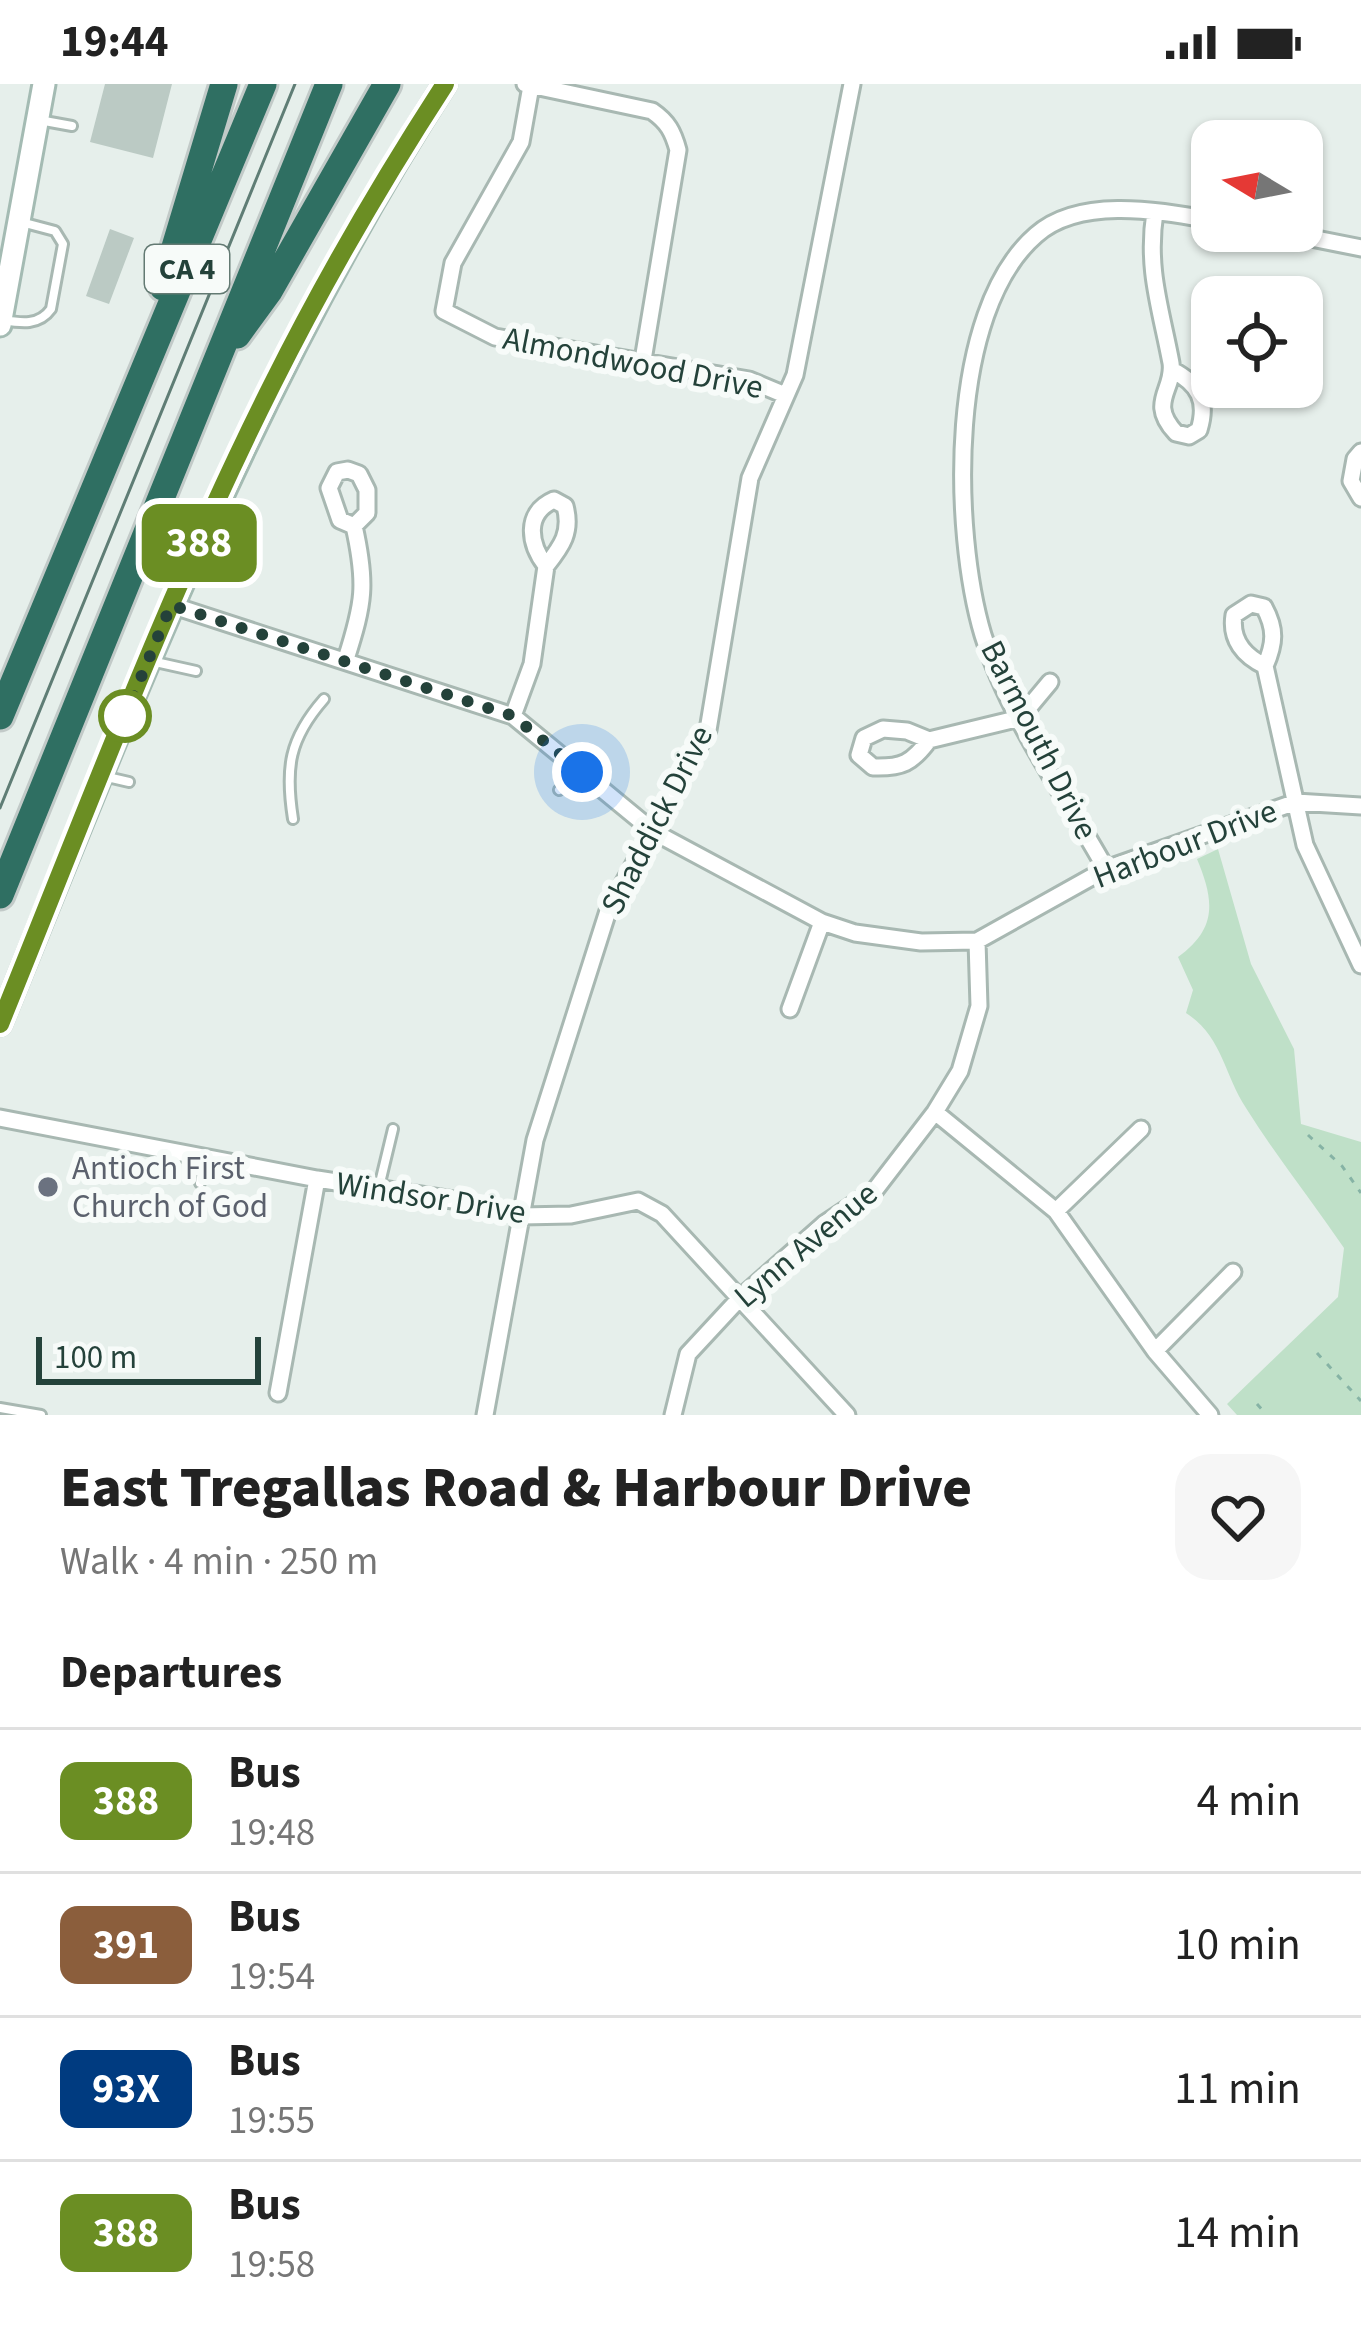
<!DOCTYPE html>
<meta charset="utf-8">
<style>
:root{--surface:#fff;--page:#f6f6f6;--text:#222;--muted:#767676;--line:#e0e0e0}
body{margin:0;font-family:"Source Sans 3",sans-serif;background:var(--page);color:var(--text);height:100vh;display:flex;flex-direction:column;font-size:45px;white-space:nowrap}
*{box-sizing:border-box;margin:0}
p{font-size:39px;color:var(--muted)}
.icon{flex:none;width:66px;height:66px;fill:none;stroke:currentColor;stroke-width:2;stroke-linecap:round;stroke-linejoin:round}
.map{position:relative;height:1331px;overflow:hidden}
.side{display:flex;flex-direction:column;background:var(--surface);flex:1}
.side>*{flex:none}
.badge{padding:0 24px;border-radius:18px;font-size:42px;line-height:78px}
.needle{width:78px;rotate:280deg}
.buttons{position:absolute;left:1191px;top:36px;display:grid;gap:24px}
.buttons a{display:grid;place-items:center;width:132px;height:132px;border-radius:24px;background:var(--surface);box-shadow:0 3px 9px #0004;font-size:60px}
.scale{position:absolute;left:36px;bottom:30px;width:225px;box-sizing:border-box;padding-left:12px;border:6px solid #24423a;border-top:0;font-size:33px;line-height:42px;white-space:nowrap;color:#24423a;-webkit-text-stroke:9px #f7fbf9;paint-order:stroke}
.you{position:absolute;width:60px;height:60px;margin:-30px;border:9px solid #fff;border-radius:50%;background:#1a73e8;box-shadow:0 0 0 18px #1a73e833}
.map>.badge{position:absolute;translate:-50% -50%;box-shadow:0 0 0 6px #fff}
h2{padding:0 60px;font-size:45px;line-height:108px}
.round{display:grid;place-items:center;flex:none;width:126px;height:126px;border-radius:36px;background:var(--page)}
.headline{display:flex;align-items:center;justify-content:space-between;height:204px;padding:0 60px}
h1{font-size:57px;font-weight:800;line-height:90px}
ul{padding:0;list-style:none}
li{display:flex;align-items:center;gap:36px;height:144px;padding:0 60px;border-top:3px solid var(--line)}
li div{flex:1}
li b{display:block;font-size:45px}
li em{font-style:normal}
li .badge{min-width:132px;font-weight:700;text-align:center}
.status{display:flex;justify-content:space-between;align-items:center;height:84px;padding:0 60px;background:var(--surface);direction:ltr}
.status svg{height:33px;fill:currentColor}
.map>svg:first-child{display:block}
.green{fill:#bfe0c8}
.building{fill:#bbcac4}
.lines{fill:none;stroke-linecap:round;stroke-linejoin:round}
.lane-casing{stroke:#a8b8b2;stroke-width:14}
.street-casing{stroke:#a8b8b2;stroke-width:21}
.secondary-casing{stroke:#a4bbb3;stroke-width:27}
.highway-casing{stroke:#c2cac8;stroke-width:33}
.path{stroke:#86b3a5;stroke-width:3;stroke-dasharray:6 9;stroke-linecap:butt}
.lane{stroke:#fff;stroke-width:8}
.street{stroke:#fff;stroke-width:15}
.secondary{stroke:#fff;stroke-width:21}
.highway{stroke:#2f6f62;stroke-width:27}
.tram{stroke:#5f7d75;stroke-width:3}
.line-casing{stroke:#fff;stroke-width:27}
.line{stroke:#6b8e23;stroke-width:18}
.walk{stroke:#24423a;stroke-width:12;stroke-dasharray:0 21.6}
.stop-dot{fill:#fff;stroke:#6b8e23;stroke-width:6}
.worship-dot{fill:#6b7280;stroke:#f7fbf9;stroke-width:4.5}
.labels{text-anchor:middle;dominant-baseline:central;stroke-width:12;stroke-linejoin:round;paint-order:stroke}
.shield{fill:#f7fbf9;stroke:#637a73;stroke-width:3}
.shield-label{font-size:30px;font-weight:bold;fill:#24423a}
.street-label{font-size:33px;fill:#24423a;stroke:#f7fbf9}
.worship-label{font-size:33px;fill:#5b616d;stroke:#f7fbf9;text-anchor:start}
</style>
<div class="status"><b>19:44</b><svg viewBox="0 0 49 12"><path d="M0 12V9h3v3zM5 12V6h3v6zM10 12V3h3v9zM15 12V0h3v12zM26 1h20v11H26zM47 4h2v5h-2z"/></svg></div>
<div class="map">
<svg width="1361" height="1331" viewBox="0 0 1361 1331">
<rect width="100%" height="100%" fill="#e6efeb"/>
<path class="green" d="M1218,765L1251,880L1294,965L1301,1040L1361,1058V1331H1237L1227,1320L1338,1213L1344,1164C1312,1117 1276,1072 1246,1024C1224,990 1222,952 1186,929L1193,906L1178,873C1218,844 1214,816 1197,775Z"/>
<path class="building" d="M105,0H172L153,74L90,58Z
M110,145L134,154L109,220L86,212Z"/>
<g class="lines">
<g class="lane-casing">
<path id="lane" d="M39,36L72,42
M2,236C21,239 39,242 51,225L63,160L55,147L21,138
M151,577L196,587
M103,692L129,698
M559,706L581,690
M293,735C285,684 289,655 324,615
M200,1099L205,1072
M379,1103L393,1045
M0,1324L41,1331"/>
</g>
<g class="street-casing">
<path id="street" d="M525,0L652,27C668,38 673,48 678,66L643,276
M531,2L521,58L453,179L444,227L495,253L749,296L785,311
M1155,128C1146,185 1161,225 1171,279C1175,306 1147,318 1176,349L1189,352L1199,346C1208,317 1199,300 1172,286
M1276,147L1361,164
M1361,368L1355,375L1351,397L1361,414
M554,416L565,422C572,448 562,462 546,482C529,460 524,429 554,416Z
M171,521L513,632L654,748L822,838L855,849L921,858L977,857L1106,785L1296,718L1361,722
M346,575C364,519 367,500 354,442L340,436L329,404L337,388L348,386L359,390L367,406V429L354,442
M1265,582C1244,572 1230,556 1234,531L1251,520L1264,523C1276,545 1275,559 1265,582L1305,761L1361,881
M513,632L532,580L546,482
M929,656C912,679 902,684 873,683L859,671L864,654L883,645L907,647L929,656L1020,634L1050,598
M1106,785C1064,710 1009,634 983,551C952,447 947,228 1036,151C1080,112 1159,127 1212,136
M790,925L822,838
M935,1028L1056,1127L1155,1267L1210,1331
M0,1034L317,1095L453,1116L521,1132L571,1131L638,1117L662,1130L847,1331
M1056,1127L1141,1045
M1155,1267L1233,1188
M278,1309L317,1095
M485,1331L535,1056L608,827L708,646L750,394L795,291L852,0
M673,1331L688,1270L739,1215L824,1140L875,1106L935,1028L960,987L979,922L977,857"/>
</g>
<g class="secondary-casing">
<path id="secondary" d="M0,241L44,0
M0,940C132,616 254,296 445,0"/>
</g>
<g class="highway-casing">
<path id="highway" d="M163,203L224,0
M237,251L269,207L387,0
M0,632L263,0
M0,811L329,0"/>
</g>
<path class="path" d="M1308,1051L1342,1082L1361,1109
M1317,1269L1361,1317
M1257,1320L1267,1331"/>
<use href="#lane" class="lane"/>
<use href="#street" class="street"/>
<use href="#secondary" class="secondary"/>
<use href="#highway" class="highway"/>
<path class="tram" d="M0,724L295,0"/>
</g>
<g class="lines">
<g class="line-casing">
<path id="line" d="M0,940C87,726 168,508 272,301C324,197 382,97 445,0"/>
</g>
<use href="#line" class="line"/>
<path class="walk" d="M125,632L171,521L513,632L582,688"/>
</g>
<circle class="stop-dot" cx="125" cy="632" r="24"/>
<circle class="worship-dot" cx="48" cy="1103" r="12"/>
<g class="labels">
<rect class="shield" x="145" y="161" width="84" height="48" rx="9"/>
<g class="shield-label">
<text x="187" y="185">CA 4</text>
</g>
<g class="street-label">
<text transform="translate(633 279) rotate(11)">Almondwood Drive</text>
<text transform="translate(1039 656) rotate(63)">Barmouth Drive</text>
<text transform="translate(657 736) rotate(-63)">Shaddick Drive</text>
<text transform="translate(1185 760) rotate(-21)">Harbour Drive</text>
<text transform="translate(431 1114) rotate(9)">Windsor Drive</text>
<text transform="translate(806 1161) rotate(-40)">Lynn Avenue</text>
</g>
<g class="worship-label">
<text x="72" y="1084">Antioch First<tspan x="72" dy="38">Church of God</tspan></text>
</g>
</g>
</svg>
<div class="buttons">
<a><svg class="needle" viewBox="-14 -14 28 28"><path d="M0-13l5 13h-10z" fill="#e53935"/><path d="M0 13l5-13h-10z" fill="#767676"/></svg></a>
<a><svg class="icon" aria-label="locate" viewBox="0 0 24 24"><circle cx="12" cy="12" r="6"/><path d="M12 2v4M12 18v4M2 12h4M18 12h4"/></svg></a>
</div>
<div class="scale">100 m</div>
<div class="you" style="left:582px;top:688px"></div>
<b class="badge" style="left:199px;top:459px;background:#6b8e23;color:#fff">388</b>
</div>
<section class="side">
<div class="headline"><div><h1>East Tregallas Road &amp; Harbour Drive</h1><p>Walk · 4 min · 250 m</p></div><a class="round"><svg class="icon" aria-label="heart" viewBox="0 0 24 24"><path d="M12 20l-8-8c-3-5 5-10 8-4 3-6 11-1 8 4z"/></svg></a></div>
<h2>Departures</h2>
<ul>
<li><span class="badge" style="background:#6b8e23;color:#fff">388</span><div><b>Bus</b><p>19:48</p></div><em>4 min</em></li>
<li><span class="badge" style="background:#8b5e3c;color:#fff">391</span><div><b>Bus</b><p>19:54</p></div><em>10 min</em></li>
<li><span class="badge" style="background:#003b80;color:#fff">93X</span><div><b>Bus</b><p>19:55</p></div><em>11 min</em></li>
<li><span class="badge" style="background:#6b8e23;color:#fff">388</span><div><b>Bus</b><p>19:58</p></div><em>14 min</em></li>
</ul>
</section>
